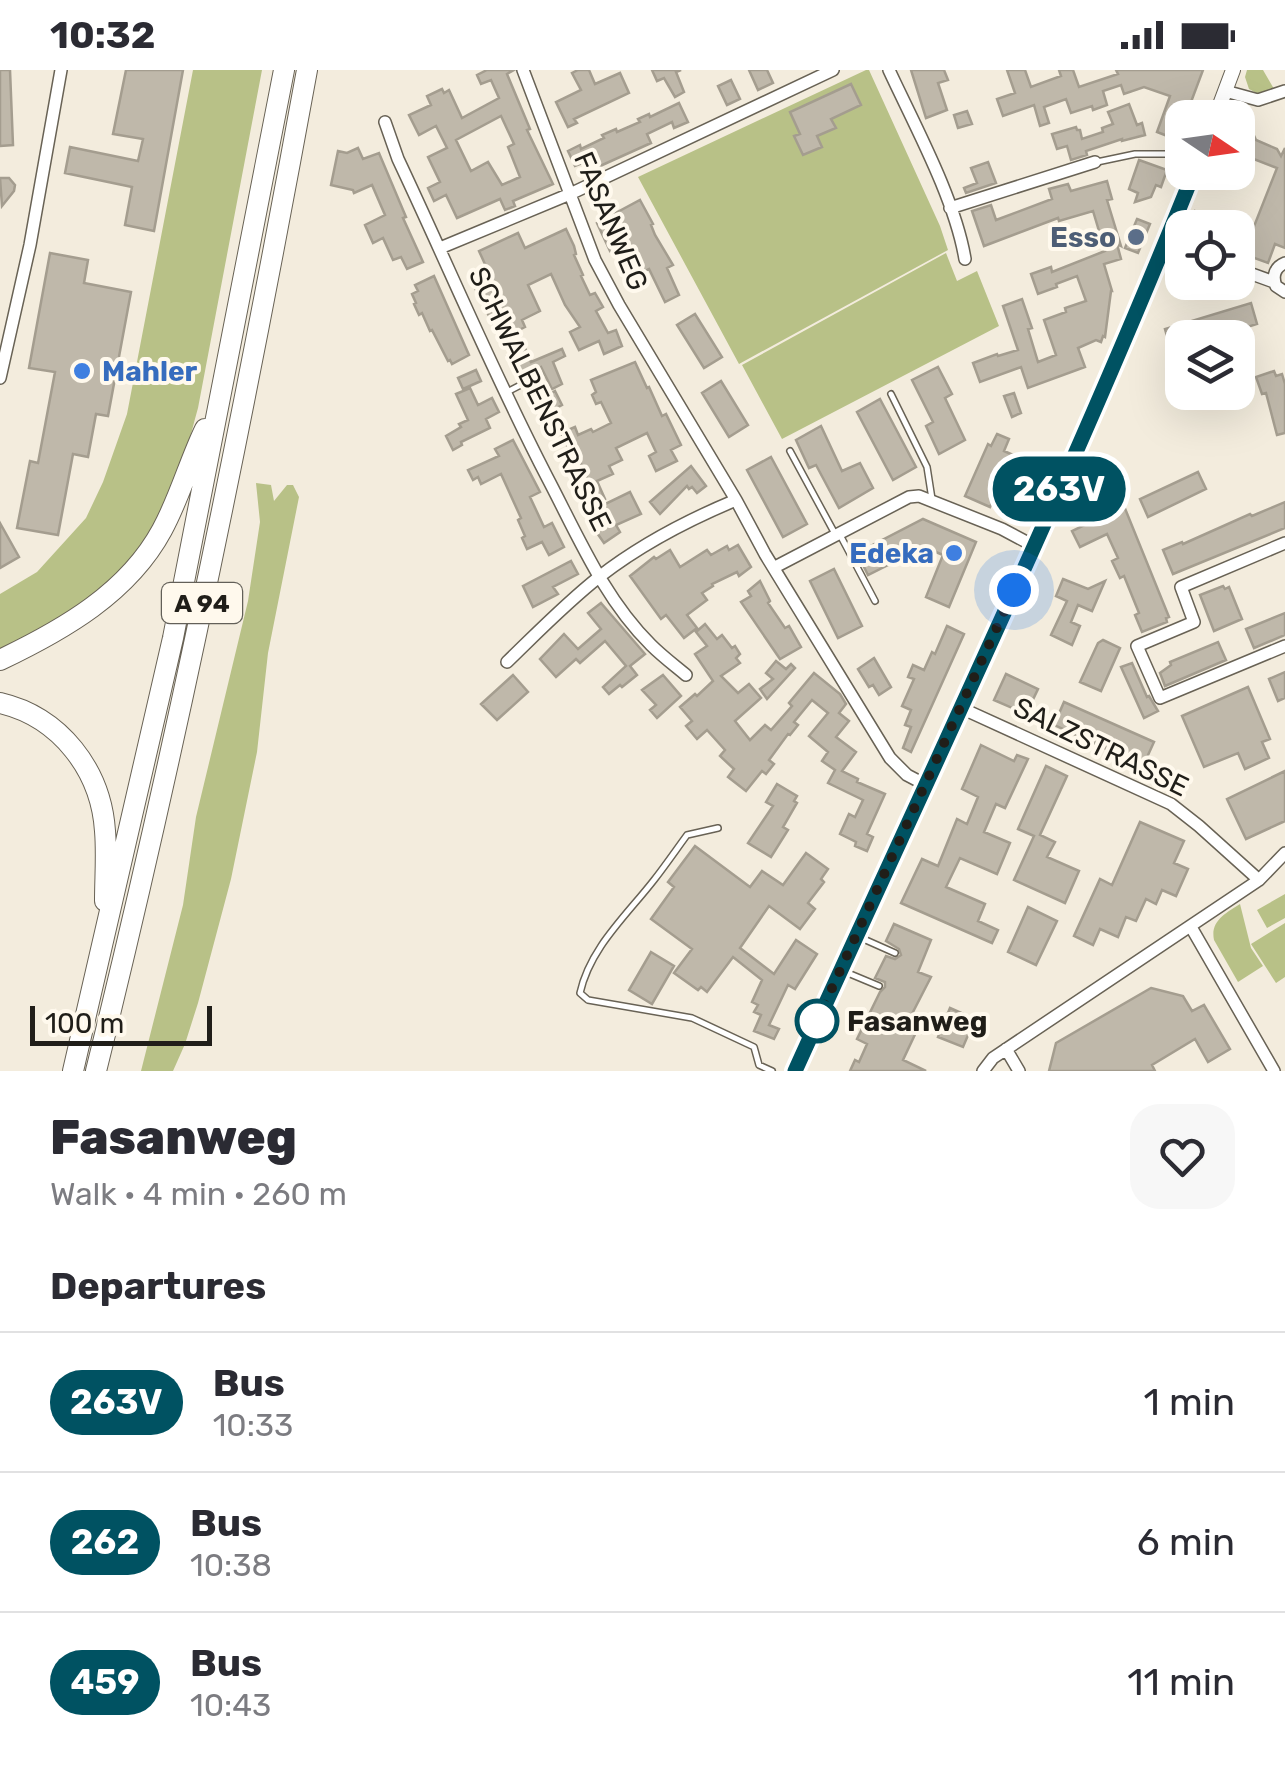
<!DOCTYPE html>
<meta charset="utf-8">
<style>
:root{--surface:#fff;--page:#f7f7f7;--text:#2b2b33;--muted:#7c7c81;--line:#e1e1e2}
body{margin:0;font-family:Rubik,sans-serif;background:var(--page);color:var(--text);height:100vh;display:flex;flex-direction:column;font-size:38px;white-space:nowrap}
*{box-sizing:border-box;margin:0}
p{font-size:32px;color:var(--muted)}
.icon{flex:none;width:55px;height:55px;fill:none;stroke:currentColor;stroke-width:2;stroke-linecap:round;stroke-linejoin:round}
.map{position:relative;height:1001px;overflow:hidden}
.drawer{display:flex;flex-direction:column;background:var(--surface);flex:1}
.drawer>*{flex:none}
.badge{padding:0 20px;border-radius:32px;font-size:35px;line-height:65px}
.needle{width:65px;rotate:103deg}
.controls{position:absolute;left:1165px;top:30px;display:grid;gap:20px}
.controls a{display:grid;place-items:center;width:90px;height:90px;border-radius:20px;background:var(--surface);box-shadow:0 10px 40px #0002;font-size:50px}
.scale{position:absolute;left:30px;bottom:25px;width:182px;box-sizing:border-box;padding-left:10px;border:5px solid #201e19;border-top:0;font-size:28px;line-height:35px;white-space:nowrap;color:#201e19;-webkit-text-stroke:8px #fff9ed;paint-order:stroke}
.you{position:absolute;width:50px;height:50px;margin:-25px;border:8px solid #fff;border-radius:50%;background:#1a73e8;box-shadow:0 0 0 15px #1a73e833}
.map>.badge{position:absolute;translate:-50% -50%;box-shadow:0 0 0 5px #fff}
h2{padding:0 50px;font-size:38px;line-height:90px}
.round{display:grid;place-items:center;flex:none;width:105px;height:105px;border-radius:30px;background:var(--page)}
.head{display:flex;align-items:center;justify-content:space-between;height:170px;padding:0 50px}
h1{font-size:48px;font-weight:800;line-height:75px}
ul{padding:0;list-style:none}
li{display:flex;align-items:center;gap:30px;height:140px;padding:0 50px;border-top:2px solid var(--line)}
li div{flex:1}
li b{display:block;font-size:38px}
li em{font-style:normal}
li .badge{min-width:110px;font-weight:700;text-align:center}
.status{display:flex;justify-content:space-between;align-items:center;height:70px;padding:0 50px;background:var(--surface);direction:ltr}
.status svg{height:28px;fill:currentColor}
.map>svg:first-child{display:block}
.green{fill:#b8c187}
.building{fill:#bfb8aa;stroke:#a49d8f;stroke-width:2.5;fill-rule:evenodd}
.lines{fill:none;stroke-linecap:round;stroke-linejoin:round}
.service-casing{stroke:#686255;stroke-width:8}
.minor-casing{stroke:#686255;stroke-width:14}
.tertiary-casing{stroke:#686255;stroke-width:16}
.motorway-casing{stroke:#686255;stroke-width:22}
.service{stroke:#fff;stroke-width:5}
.minor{stroke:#fff;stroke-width:11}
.tertiary{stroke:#fff;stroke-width:14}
.motorway{stroke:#fff;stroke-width:20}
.line-casing{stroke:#fff;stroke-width:22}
.line{stroke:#005262;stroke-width:15}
.walk{stroke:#201e19;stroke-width:10;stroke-dasharray:0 18}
.service-dot{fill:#5c6f8a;stroke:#fff9ed;stroke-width:4}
.shop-dot{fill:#3f7fe0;stroke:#fff9ed;stroke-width:4}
.stop-dot{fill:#fff;stroke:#005262;stroke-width:5}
.labels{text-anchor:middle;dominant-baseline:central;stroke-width:8;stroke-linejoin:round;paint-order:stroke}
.shield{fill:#fff9ed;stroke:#636059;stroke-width:2.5}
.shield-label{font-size:25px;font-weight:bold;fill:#201e19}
.street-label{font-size:28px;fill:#201e19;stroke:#fff9ed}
.service-label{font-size:28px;font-weight:bold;fill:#4e5e75;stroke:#fff9ed;text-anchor:end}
.shop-label{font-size:28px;font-weight:bold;fill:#366cbe;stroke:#fff9ed;text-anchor:start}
.stop-label{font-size:28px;font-weight:bold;fill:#201e19;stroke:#fff9ed;text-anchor:start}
</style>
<div class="status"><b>10:32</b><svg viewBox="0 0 49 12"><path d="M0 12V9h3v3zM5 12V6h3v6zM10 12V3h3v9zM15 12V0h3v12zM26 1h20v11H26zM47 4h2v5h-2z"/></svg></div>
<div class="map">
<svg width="1285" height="1001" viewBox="0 0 1285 1001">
<rect width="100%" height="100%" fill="#f3ecdd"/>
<path class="green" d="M193,0H262L198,338C189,370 182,405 167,434C146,475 114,515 75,540C51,555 25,567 0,581V524L37,502L86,448L103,412L127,344Z
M866,0H869L940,156L948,180L739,294L638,107Z
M1247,0H1263L1274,19L1262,26L1249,19L1245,7Z
M946,183L957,211L977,201L999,256L782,369L742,295Z
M256,413L271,415L274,431L287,415H293L299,427L268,583L257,682L231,809L198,933L185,974L173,1001H141L183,835L196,747L248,531L260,452Z
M1285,824V848L1267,858L1257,840Z
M1240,834L1251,878L1263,896L1238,912L1214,870C1210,851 1226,843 1240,834Z
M1285,853V907L1276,913L1251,874Z"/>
<path class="building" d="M0,0H10L13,75L0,76Z
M126,0H183L154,161L125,155L132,117L65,103L70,77L138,91L143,69L113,64Z
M487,0H514L507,4L530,59L527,60L553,114L513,131L515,136L505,140L500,129L457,148L446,125L434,131L428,118L440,112L428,87L447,78L436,56L419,65L409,45L431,35L427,26L442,19L444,23L449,20L462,48L499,28L491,10L481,14L477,5ZM501,46L514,74L508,77L520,107L502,115L488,92L471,101L456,70Z
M578,0H589L595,14L620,3L629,23L574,49L577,53L568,57L556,32L581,20L572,3Z
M652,0H681L676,2L684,22L675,27L664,8L657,11Z
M749,0H767L773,13L758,20Z
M911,0H944L948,10L938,13L947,40L926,48Z
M1007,0H1025L1031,17L1061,6L1059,0H1073L1079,17L1118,4L1116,0H1203L1185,48H1182L1178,67L1171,64L1170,67L1157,62L1170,26L1144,17L1124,24L1121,15L1103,21L1107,35L1093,40L1092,36L1071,43L1066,29L1044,37L1049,53L1040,56L1034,35L1003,46L997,29L1015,23Z
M731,10L740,29L727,35L718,16Z
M851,14L861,35L831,49L836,58L817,66L822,77L803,85L794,66L800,64L790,42Z
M679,33L688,52L674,58L672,52L647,64L651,73L589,101L585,92L575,96L568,81L580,75L581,79L604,68L602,65L616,59L617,62L640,52L638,49L649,44L650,47Z
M1129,34L1137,55L1142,53L1145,65L1122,71V69L1086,81L1087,85L1071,90L1067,76L1057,79L1052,64L1076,57L1077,60H1080L1082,69L1103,62L1102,58L1113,54L1108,42Z
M967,41L972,54L958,58L954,45Z
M1251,59L1256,70L1277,79L1281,86L1285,78V178L1275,174L1268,193L1238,182V158H1189L1195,141L1253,159L1277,98L1238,83V67Z
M358,78L363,89L379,83L406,147L403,148L423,192L407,199L401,187L393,190L383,168L373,173L365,155L385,145L372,115L354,123L353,120L331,115L338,81L347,83Z
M1139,90L1167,100L1161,117L1156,115L1151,127L1135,132L1138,123L1129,119Z
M988,92L996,113L966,123L964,118L977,113L971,98Z
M0,108H9L15,115L14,121L2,136Z
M1107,111L1112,129L1107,130L1121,176L1117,174L1121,189L1104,194L1112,221H1111L1105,267L1103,266L1101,272L1096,270L1078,278L1085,297L1028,318L1021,297L980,312L973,293L997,284L998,286L1018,280L1003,236L1022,229L1032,258L1028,259L1038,292L1056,285L1044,250L1066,242L1065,238L1086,231L1077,206L1056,214L1057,217L1038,224L1031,204L1051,197L1052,202L1105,181L1093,141L1059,151L1058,148L984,176L972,141L991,135L996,150L1052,129L1049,119L1068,114L1071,121Z
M640,130L653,154L651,155L655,165L673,195L667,198L679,225L665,232L649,199L643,202L627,172L610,181L597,153Z
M1137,149L1150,154L1138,183L1125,178Z
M566,159L574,176L576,184L574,185L583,205L581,206L590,225L595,223L603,237L596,241L608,263L616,260L622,276L604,284L599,271L579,280L570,262L580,257L565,235L551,204L528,215L540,241L522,250L525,257L513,263L507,250L494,256L472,212L489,203L479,181L518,163L525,178Z
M50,183L88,190L84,213L131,222L108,346L96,344L88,387L73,384L58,465L17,458L30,391L38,393L55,302L29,298Z
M434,206L469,285L452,294L450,290L448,291L432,260L430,261L422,243L419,245L414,234L416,233L412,224L418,221L415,215Z
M1251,233L1257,254L1212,268H1182V276L1171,280L1165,259Z
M695,244L722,287L704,298L677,255Z
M525,278L531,292L562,279L565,286L553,292L562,314L552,319L541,297L518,309L507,286Z
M635,292L647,318L649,317L662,346L666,344L681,375L671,380L677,391L656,401L649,386L656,382L647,363L616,378L622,390L609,396L613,404L597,411L605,429L584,440L572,417L588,410L573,375L568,378L561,363L575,357L578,365L591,359L593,362L611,353L601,332L596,334L592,325L596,322L591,310Z
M938,297L952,324L945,328L965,370L939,384L926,356L933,352L912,310Z
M476,300L481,311L463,319L458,308Z
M1274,301L1276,306L1282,304L1285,314V363L1277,365L1266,323L1262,324L1256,307Z
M721,311L748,355L729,367L702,323Z
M470,318L478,335L492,328L499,342L486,349L490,358L461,372L462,375L453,380L446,366L461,357L459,354L468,350L456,324Z
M555,321L562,335L549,342L542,328Z
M1014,323L1021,343L1012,347L1004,326Z
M880,329L916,397L893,410L857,342Z
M821,356L842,401L860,393L873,418L839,438L816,395L809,398L796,370Z
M997,364L1009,369L1004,381L1013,385L990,437L965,426L988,374L991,376Z
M513,370L540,422L530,427L544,457L552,453L564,477L549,485L542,472L527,479L522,468L525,466L518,450L521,448L501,404L481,414L478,407L473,410L468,400L499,386L495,379Z
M771,387L807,454L783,467L747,400Z
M691,396L706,416L697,423L692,417L689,419L687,416L660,444L650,432Z
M1198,402L1206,419L1148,447L1140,429Z
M630,422L641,444L616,455L620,462L604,473L595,460L611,449L615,455L603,435Z
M1285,432V458L1173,504L1163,480L1182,472L1183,474L1250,444L1252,446Z
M1124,436L1169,547L1166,548L1167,552L1142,562L1135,545L1139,543L1124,506L1120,508L1112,491L1118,488L1107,464L1080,477L1072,461Z
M923,449L976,472L949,537L926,527L943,485L924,477L868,505L857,483Z
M0,453L19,487L0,498Z
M738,475L751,497L739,506L737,502L712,514L713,516L702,523L707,530L687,545L697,558L684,568L666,545L661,549L630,506L654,487L656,489L670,480L680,497L707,480L711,485L727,476L729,480Z
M571,491L578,504L553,517L558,524L533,537L523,516Z
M834,499L862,556L838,568L810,511Z
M1063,509L1088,519L1105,511L1092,541L1078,535L1071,552L1080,556L1072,575L1051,565L1067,531L1056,526Z
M760,511L770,531L768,533L785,558L789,556L801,577L780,589L741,532L751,526L748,521Z
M1223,516L1225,519L1229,517L1242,549L1214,561L1200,525Z
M601,533L645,584L630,596L637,605L622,617L620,615L609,624L603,617L626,596L605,571L580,593L576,589L556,607L540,589L564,564L578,579L601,559L588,543Z
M1285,543V565L1254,578L1246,559Z
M705,554L717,569L722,565L732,578L735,576L740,584L736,588L740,593L721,606L738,623L749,614L761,628L735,651L750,670L765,655L771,660L792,636L789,633L814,603L840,624L846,634L839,643L849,651L836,667L856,682L842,701L858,709L857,712L885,724L867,764L873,767L867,781L855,776L856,772L840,764L849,744L855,747L863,730L828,713L835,700L822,691L828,682L809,666L828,643L812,630L794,652L798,655L790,665L788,664L769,690L774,694L766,704L762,701L746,721L728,707L734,699L720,686L725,680L707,660L697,669L686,656L692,651L680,637L695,624L697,626L713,611L695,584L707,576L696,562Z
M947,556L964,564L911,682L903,678L911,657L905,655L911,640L902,636L914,609L908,607L913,595L924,600L932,582L935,584Z
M1103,570L1120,578L1101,621L1080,612L1098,573Z
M1218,572L1226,590L1165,616L1160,603L1171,595L1170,592Z
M874,588L891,617L879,625L873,615L869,617L858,599Z
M776,591L786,599L791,594L795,598L767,629L760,619L773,609L766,603Z
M1132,593L1147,627L1149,626L1158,641L1144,648L1121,597Z
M1285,602V628L1278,631L1269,609Z
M1006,604L1038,619L1026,644L994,630Z
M513,605L528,622L497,650L481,634Z
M663,605L681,626L657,648L650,640L656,635L642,620Z
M1248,617L1270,669L1262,672L1269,688L1245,699L1238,683L1204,697L1182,646Z
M1064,632L1154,672L1143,696L1054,655Z
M981,675L1014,691L1017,685L1028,689L1005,738L996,734L984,762L1010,773L997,804L960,788L946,817L985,834L978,851L998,860L992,873L901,833L922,789L938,796L957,749L967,754L978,727L962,719Z
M1046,696L1067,706L1040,765L1055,772L1047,787L1079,801L1065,833L1014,810L1034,766L1018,759Z
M1285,701V751L1246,769L1227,729Z
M777,714L797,726L794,731L797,733L783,757L788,760L771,787L748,773L773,736L766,732Z
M1140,752L1184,771L1174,793L1188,799L1176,826L1162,820L1156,834L1146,829L1136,851L1126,847L1118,867L1100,859L1093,875L1074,866L1100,809L1112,815Z
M695,776L750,817L762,801L783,815L806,783L828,799L821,809L824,812L808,833L815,839L800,859L769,836L740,878L774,904L796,870L817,884L795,919L788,915L769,955L779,959L774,969L754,961L761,945L754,942L758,935L752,932L762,910L733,887L707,922L701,917L698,920L674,903L692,879L651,849L674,817L668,812Z
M1028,837L1057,851L1036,895L1008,882Z
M894,854L931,870L918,902L931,907L913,942L915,943L910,954L918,958L903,990L926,1001H850L855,990L859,992L867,974L857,969L880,922L885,917V912L875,908L886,886L895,889L901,885L899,879L886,871Z
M651,882L674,896L652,934L629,920Z
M1151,918L1183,926L1192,941L1204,935L1230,979L1208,992L1195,969L1152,995L1155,1001H1049L1056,973Z
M950,938L975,949L963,977L938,967Z"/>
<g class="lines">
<g class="service-casing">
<path id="service" d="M1097,92L1135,84H1182
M1183,222L1187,212
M507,322L540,305
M891,324L927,397L932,429
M790,381L834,462
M839,463L875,531
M718,758L687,765C676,780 665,796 654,810C626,846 590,878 580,923L588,930L692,948L754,977L759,995L772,1001
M859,867L895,883
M843,901L879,916"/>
</g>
<g class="minor-casing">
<path id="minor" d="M523,0L595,190L619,235L736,430L765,484L890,688L907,705L926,715
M889,0C915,56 955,129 965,189
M1225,21L1258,30L1285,21
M385,52L398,89C448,195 493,303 547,407C577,464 604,529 651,575C662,586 674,595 686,605
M950,138L1095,92
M1166,174L1182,180
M440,178L570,124L833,0
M1285,193C1275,197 1272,206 1276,216L1285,222
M1238,199L1274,212
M0,308L30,175L61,0
M1285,473L1181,517L1194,552L1137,576L1160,628L1285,576
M775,497L909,427L919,426L1002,459L1034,476
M507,592C537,563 566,533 599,507C640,475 688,450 736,430
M961,638L1171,734L1199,756L1259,810
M1191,857L1274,1001
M1006,979L1019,1001
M983,1001L993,988L1259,810L1285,783"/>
</g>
<g class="tertiary-casing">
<path id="tertiary" d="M1215,48L1233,0
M795,1001C929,702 1072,407 1194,102"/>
</g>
<g class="motorway-casing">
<path id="motorway" d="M0,590C63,560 128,523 162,460C180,427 189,392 205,359
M0,633C60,647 101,700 105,761C107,784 105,808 105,831
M73,1001L173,568L284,0
M96,1001C178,670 246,335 307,0"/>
</g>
<use href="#service" class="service"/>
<use href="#minor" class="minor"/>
<use href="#tertiary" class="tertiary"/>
<use href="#motorway" class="motorway"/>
</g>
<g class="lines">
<g class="line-casing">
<path id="line" d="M795,1001C930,703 1072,406 1194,102"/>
</g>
<use href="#line" class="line"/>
<path class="walk" d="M817,951L1014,520"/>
</g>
<circle class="service-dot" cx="1136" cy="167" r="10"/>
<g class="shop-dot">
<circle cx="82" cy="301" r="10"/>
<circle cx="954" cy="483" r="10"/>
</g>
<circle class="stop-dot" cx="817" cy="951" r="20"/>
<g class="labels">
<rect class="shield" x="162" y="513" width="80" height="40" rx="8"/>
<g class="shield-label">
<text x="202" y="533">A 94</text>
</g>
<g class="street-label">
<text transform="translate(611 151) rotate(67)">FASANWEG</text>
<text transform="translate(540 329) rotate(64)">SCHWALBENSTRASSE</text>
<text transform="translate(1101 677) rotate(26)">SALZSTRASSE</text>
</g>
<g class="service-label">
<text x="1116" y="167">Esso</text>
</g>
<g class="shop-label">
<text x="102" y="301">Mahler</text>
<text x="934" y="483" text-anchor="end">Edeka</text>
</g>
<g class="stop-label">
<text x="847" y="951">Fasanweg</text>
</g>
</g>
</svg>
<div class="controls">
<a><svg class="needle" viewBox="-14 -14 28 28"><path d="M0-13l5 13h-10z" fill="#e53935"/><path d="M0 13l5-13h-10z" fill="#7c7c81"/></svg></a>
<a><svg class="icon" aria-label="locate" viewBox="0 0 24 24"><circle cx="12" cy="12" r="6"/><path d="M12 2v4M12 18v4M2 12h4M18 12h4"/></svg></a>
<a><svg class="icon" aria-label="layers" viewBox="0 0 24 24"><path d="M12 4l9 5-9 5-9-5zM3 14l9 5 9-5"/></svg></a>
</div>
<div class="scale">100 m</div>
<div class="you" style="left:1014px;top:520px"></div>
<b class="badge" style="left:1059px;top:419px;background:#005262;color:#fff">263V</b>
</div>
<section class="drawer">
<div class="head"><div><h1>Fasanweg</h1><p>Walk · 4 min · 260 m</p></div><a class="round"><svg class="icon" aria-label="heart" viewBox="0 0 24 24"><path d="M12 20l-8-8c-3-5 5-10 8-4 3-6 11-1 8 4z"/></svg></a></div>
<h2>Departures</h2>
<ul>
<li><span class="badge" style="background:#005262;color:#fff">263V</span><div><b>Bus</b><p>10:33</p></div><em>1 min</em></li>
<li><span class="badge" style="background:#005262;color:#fff">262</span><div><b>Bus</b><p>10:38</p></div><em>6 min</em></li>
<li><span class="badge" style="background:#005262;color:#fff">459</span><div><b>Bus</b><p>10:43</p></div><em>11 min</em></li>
</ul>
</section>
